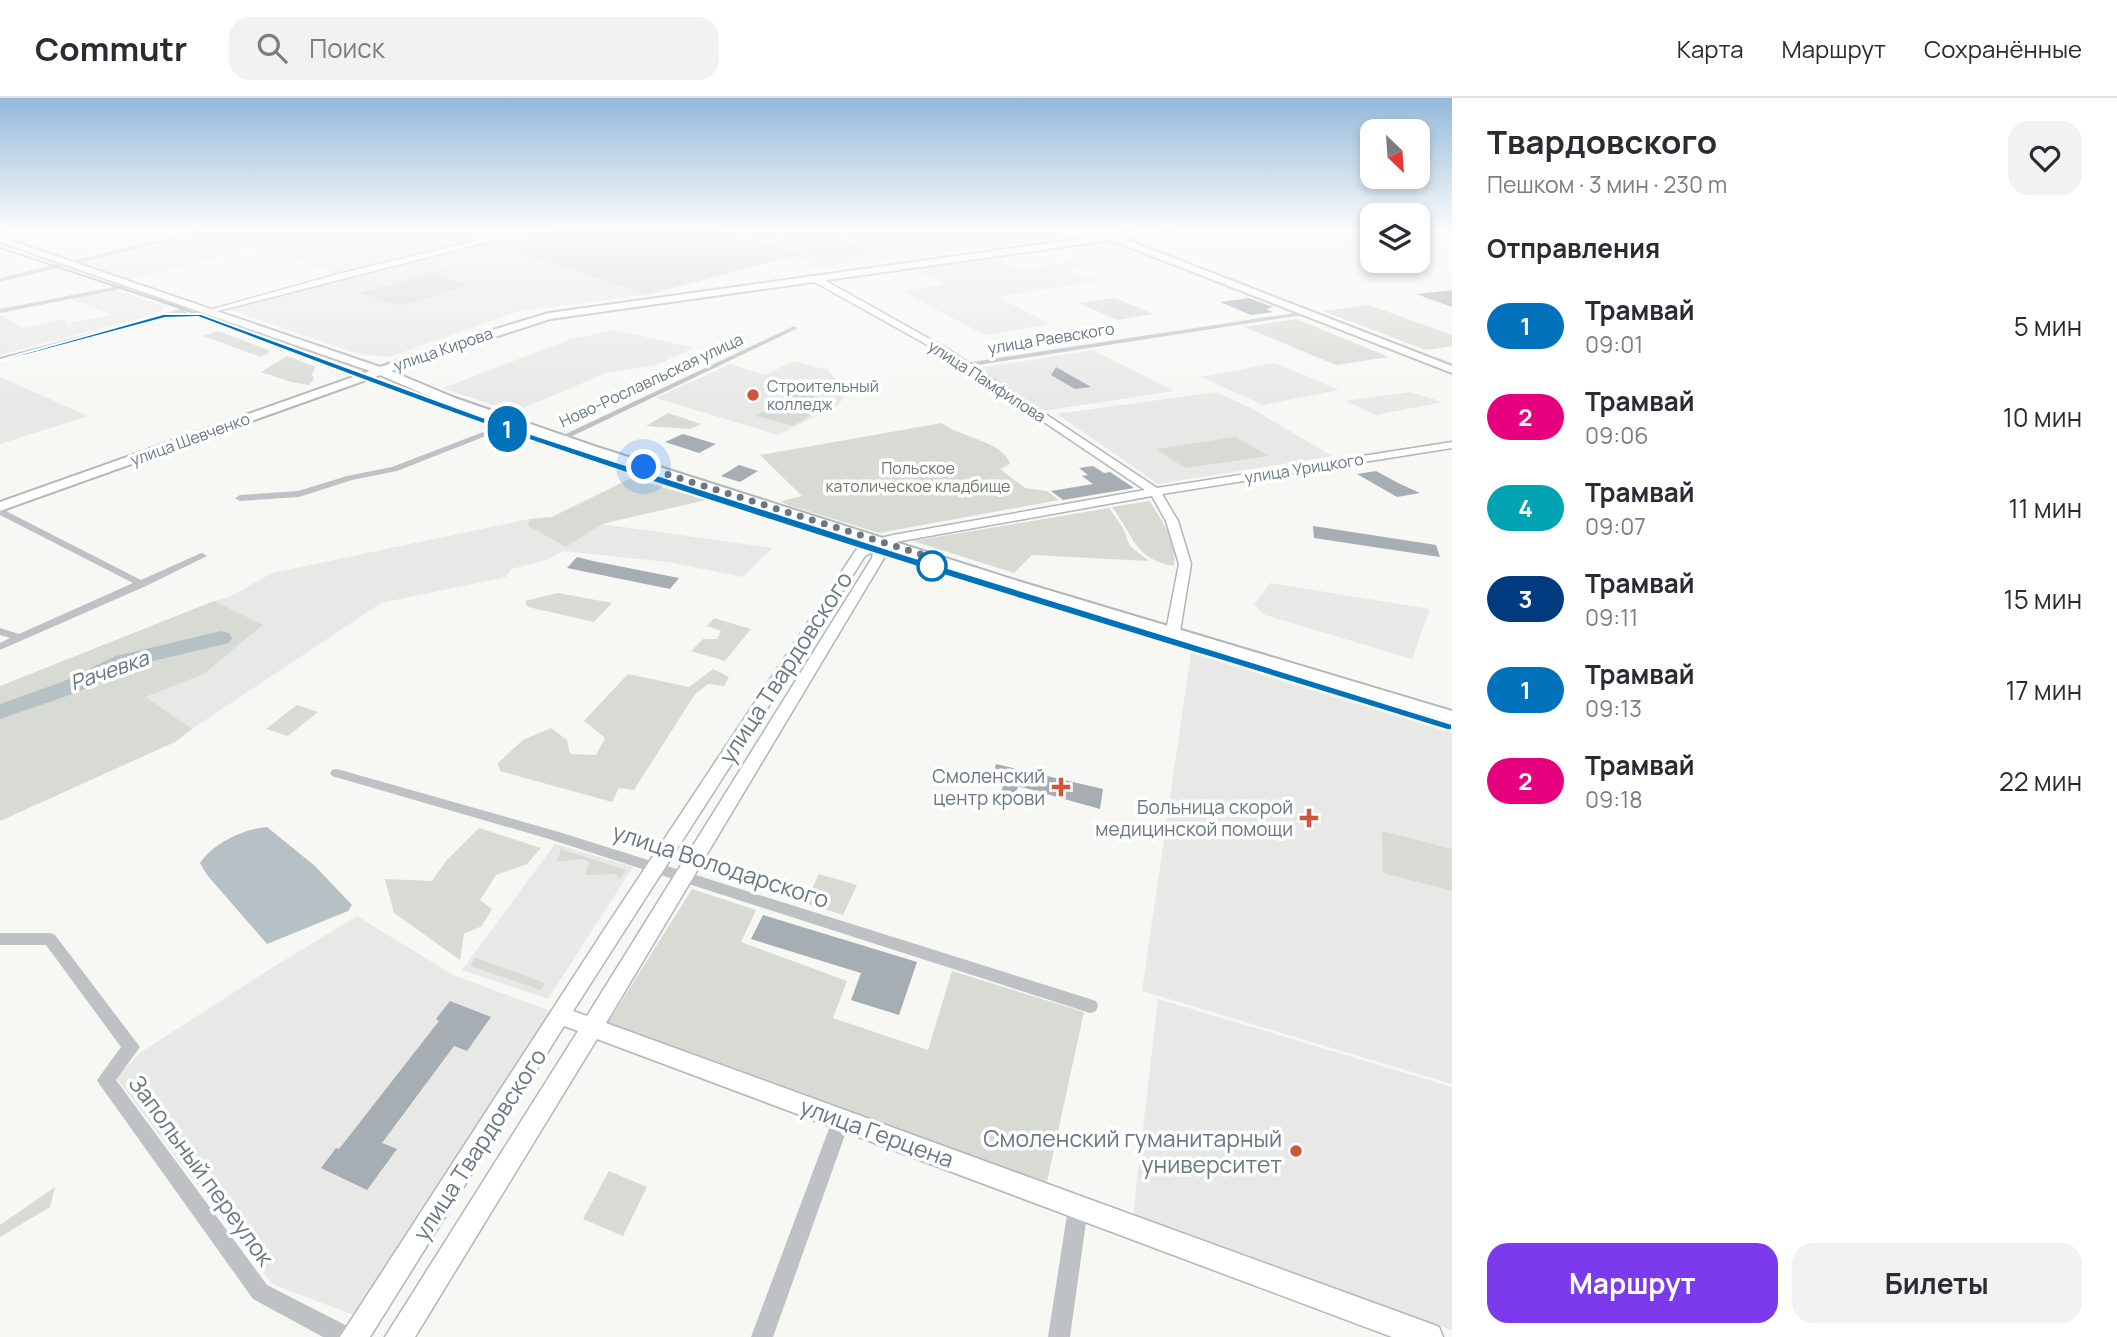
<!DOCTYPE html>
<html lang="ru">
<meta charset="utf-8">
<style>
:root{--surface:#fff;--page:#f2f2f3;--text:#2b2b33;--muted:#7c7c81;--line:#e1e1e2;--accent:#7c3aed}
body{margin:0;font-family:Manrope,sans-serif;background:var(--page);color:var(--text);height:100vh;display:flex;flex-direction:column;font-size:26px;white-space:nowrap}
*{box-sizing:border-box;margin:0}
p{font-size:23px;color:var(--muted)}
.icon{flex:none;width:38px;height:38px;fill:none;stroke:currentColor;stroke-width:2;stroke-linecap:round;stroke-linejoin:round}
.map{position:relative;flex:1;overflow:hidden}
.panel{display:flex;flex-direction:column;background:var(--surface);width:665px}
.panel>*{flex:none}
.badge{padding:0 14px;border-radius:23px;font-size:24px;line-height:46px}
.needle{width:46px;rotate:155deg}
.buttons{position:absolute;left:1360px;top:21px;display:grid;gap:14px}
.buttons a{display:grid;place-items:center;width:70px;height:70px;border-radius:14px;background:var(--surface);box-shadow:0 4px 10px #0003;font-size:35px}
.you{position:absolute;width:35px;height:35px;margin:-18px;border:5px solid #fff;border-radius:50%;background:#1a73e8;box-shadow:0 0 0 10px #1a73e833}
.map>.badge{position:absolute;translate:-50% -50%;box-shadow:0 0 0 4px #fff}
h2{padding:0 35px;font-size:26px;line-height:63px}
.round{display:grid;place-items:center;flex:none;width:74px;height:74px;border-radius:21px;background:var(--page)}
.headline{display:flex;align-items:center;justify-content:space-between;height:119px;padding:0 35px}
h1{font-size:33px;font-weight:700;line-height:52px}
.button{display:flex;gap:14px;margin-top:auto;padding:14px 35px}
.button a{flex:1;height:80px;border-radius:21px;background:var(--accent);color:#fff;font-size:28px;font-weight:700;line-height:80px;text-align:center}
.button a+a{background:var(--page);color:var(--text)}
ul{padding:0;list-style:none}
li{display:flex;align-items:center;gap:21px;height:91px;padding:0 35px}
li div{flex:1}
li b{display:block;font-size:26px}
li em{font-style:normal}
li .badge{min-width:77px;font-weight:700;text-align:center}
header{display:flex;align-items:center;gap:42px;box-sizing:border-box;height:98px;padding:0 35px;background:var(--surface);border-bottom:2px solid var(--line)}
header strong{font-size:33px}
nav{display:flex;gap:38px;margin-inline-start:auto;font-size:24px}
.search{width:490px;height:63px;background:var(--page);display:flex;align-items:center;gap:18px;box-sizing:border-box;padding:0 24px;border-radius:21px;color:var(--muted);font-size:26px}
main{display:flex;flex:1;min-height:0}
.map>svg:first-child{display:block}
.built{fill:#e8e8e7}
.green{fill:#d7dbd4}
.water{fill:#b5c1c4}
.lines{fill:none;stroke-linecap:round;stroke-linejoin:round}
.river{fill:#b5c1c4;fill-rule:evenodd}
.building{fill:#a6adb3}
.secondary-casing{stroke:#b1b6ba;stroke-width:3}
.primary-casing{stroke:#b2b6b9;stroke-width:4}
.street{fill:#bec2c5;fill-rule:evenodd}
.secondary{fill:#fff;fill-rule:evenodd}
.primary{fill:#fff;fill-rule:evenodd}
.tram{stroke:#a0a6ab;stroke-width:2}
.line{fill:#0072bc;stroke:#fff;stroke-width:2}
.walk{stroke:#697882;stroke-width:7;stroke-dasharray:0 12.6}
.poi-dot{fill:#d1553a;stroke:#fff;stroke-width:2.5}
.stop-dot{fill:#fff;stroke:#0072bc;stroke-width:3.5}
.labels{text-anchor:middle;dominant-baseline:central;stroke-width:7;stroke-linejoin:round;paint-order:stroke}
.far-street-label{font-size:16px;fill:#697882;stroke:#fff}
.far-poi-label{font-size:16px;fill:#697882;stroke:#fff;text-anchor:start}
.far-park-label{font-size:16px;fill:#6c7a67;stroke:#fff}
.poi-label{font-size:19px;fill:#697882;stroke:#fff;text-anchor:end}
.water-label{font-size:21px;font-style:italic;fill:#65787e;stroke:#fff}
.near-street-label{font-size:23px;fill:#697882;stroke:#fff}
.near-poi-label{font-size:23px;fill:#697882;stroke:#fff;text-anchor:end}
</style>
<header>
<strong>Commutr</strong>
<div class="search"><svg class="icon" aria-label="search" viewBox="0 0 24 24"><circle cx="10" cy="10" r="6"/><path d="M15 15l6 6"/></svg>Поиск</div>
<nav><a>Карта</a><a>Маршрут</a><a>Сохранённые</a></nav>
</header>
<main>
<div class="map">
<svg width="1452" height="1239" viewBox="0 0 1452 1239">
<rect width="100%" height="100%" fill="#f7f7f4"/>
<path class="built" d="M201,131H492L508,135L338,176L279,155L247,152L132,181L82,165L193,139Z
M714,131H1080L1089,135L818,172L796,157L803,154Z
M488,145L646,197L519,213L389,259L359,256L228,211L328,183Z
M994,160L1019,171L1069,164L1082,169L1069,172L1097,183L997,199L1051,226L985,237L901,193L945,186L914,171Z
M116,192L165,209L155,216L0,257V217L24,230L64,221L72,231L69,225L112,217L70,201Z
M614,232L695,250L656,267L606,275L514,314L443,290L568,242Z
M1093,252L1174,293L1043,313L979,270Z
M793,263L828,272L847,295L838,307L778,337L656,300L730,266L765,277Z
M1275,265L1339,292L1263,307L1201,279Z
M0,279L88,318L0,346Z
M1216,294L1251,310L1332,358L1158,386L1057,316Z
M1410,294L1443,304L1376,317L1345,303Z
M529,421L528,428L566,449L602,426L772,450L743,479L668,464L564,453L547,462L511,471L506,479L381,505L192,631L146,599L204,576L262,528L214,503L231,498L272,475Z
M1270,485L1430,511L1412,561L1265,517L1254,507Z
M1191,555L1452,635V986L1142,893Z
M555,746L633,769L548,901L462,872Z
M357,818L453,877L553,914L353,1217L272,1186L116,980L140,955L267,873Z
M1158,901L1452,989V1232L1133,1118Z"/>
<path class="green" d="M552,131H712L804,155L647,197L495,147Z
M826,133L872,155L823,161L780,139Z
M444,172H448L437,177L469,187L400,208L360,195Z
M1115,200L1153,216L1117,222L1079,205Z
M1369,207L1452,237V248L1426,252L1323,213Z
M1296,221L1389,259L1336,267L1245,229Z
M218,233L271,253L261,259L203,238Z
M287,258L316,269L312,276L314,281L309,287L291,284L261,274Z
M798,294L833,303L793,328L756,318Z
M668,315L701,326L690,331L646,328Z
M942,325C959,340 1003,342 1010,366L1000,371L1025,390L1047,393L1059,402L879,435L785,406L782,403L802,398L760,357Z
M1236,339L1268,358L1185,370L1156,351Z
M631,380L706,402L602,426L566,449L528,428L529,421L552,419Z
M1150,403C1162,424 1177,443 1174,468C1134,461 1134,438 1112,409Z
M1109,410L1123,430L1130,448L1149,463L1032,457L1014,475L913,443Z
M558,495L612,505L594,524L528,509L525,503Z
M214,503L263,527L204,576L146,599L192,631L175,644L0,723V588Z
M714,520L751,531L725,563L691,553L703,541H717L721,533L707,528Z
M713,571L729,579L724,588L708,586L695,596L634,692L619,690L612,704L500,673L498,665L523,642L551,630L567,642L570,656L596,657L605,640L584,623L628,576L689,589Z
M297,607L318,614L288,638L266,631Z
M479,730L541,750L527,766L496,777L480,802L492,811L482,828L464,836L460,862L394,815L385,781L432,783L446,763Z
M1382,733L1452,751V793L1383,775Z
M561,751L626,772L620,781L615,776L585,777L589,764L582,761L557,764Z
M819,776L857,787L843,817L805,805Z
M692,791L756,812L741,844L847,883L833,920L928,952L952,873L1084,914L1047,1084L604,931Z
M475,860H476L545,885L541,892L470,868Z
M609,1073L647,1089L623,1138L583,1121Z
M55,1089L50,1109L0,1139V1127Z"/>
<path class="water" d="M267,729L315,768L352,807L348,813L267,846L207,777L200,765C213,745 243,731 267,729Z"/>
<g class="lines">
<path class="river" d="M221,533L229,535L232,540L229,545L132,568L78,594L0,621V606L62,584L116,558Z"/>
</g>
<path class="building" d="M1452,192V209L1416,196Z
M1249,200L1273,209L1266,211L1273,214L1251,217L1220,204Z
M1056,269L1091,289L1075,291L1051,277Z
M683,336L716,346L699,355L665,344Z
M739,367L758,373L740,384L721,378Z
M1093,368L1104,375L1110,374L1134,390L1063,402L1051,393L1093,386L1082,378L1088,377L1079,370Z
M1376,373L1398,385L1420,395L1397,399L1357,376Z
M1313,428L1436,447L1440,459L1314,440Z
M577,459L593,463L679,480L670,491L567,470Z
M996,666L1103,691L1100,711L1018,688L1013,706L999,703L1003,687L991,684Z
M763,817L917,864L899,917L851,902L861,875L751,841Z
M450,903L491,919L467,953L454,948L382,1045L397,1051L367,1092L321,1070L336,1050L339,1051L439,923L436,921Z"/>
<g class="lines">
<g class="secondary-casing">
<path id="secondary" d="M525,131H538L210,215L206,213L338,176Z
M811,178H817L946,250L1157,390L1452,344V350L1162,396L1178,423L1191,466L1180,533L1173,537L1166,533L1179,466L1166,423L1152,398L896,444L886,448L884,460L606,925L1429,1225L1439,1229L1443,1239H1392L597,941L415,1239H385L578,933L564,928L370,1239H340L602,835L856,452L877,441L893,437L1145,392L940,254L811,182ZM873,454L872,460L587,918L573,913L865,458Z"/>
</g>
<g class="primary-casing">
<path id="primary" d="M1150,131H1174L1122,140L1452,268V275L1111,142L550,221L391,273L455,300L597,349L1021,484L1452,613V625L1009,490L587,355L447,306L380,277L0,413V404L370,273L0,144V139L380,269L446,246L549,215Z"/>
</g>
<path class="street" d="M0,131H10L0,135Z
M194,131L199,132L193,137L0,184V180L189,135Z
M134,185L136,188L0,215V211Z
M197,207L199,210L0,263V259Z
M1307,213L1309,216L965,269L961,267L965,265Z
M794,228L797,230L796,231L562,343L555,341Z
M512,323L519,325L397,373L352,382L299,399L240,403L235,400L240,397L298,393L347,378L392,369Z
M0,410L141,482L199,456L202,455L207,458L146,488L0,552V545L10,540L0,537V530L19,536L133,485L0,417Z
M337,671L559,734L1090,901L1096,903L1098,908L1096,913L1090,915L549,741L332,678L330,675L332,672Z
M0,835H50L55,837L140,949L116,982L267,1187L353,1231L356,1239H323L253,1201L100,987L97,982L121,949L46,847H0Z
M842,1012L848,1014L851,1020L773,1239H751L833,1020L836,1014Z
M1078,1100L1085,1103L1088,1110L1070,1239H1048L1068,1110L1071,1103Z"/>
<use href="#secondary" class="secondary"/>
<use href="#primary" class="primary"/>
<path class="tram" d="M0,150L172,207L584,357L905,460L1452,629
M0,261L161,218L186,215"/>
</g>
<linearGradient id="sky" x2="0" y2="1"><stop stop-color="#93b9da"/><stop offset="0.43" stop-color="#fbfbfa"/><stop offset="1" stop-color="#fbfbfa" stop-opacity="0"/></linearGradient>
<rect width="1452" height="305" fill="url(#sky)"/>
<path class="line" d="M163,216H201L507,328L613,363L909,458L1452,626V632H1447C1131,534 814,441 501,332C400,297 299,257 198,219L165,220L0,264V262Z"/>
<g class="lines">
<path class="walk" d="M644,369L933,460L932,468"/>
</g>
<g class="poi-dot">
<circle cx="753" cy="297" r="7"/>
<path d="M1057.5 678.5h7v7h7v7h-7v7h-7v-7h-7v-7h7z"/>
<path d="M1305.5 709.5h7v7h7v7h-7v7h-7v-7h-7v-7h7z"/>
<circle cx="1296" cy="1053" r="7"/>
</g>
<circle class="stop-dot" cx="932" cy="468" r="14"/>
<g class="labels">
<g class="far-street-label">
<text transform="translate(1051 240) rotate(-9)">улица Раевского</text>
<text transform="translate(443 251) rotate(-19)">улица Кирова</text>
<text transform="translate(651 282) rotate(-25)">Ново-Рославльская улица</text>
<text transform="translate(987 283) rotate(33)">улица Памфилова</text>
<text transform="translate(190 341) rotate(-20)">улица Шевченко</text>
<text transform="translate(1304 370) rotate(-9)">улица Урицкого</text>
</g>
<g class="far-poi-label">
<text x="767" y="288">Строительный<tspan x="767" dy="18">колледж</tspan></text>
</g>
<g class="far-park-label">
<text x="918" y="370">Польское<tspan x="918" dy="18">католическое кладбище</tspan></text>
</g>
<g class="poi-label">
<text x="1045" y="678">Смоленский<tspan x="1045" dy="22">центр крови</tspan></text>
<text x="1293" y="709">Больница скорой<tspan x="1293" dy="22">медицинской помощи</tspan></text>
</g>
<g class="water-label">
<text transform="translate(109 572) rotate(-19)">Рачевка</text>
</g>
<g class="near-street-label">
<text transform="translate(785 569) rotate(-57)">улица Твардовского</text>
<text transform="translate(721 767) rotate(18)">улица Володарского</text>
<text transform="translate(877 1034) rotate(20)">улица Герцена</text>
<text transform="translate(479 1046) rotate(-57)">улица Твардовского</text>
<text transform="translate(202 1072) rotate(54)">Запольный переулок</text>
</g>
<g class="near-poi-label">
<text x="1282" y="1040">Смоленский гуманитарный<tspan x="1282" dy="26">университет</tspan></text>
</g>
</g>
</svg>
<div class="buttons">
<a><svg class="needle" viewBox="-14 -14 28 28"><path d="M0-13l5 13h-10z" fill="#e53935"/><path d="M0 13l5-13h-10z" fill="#7c7c81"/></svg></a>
<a><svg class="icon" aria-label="layers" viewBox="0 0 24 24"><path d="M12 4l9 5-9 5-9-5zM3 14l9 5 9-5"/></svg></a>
</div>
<div class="you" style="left:644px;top:369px"></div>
<b class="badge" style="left:507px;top:331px;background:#0072bc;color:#fff">1</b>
</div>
<section class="panel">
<div class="headline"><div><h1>Твардовского</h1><p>Пешком · 3 мин · 230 m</p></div><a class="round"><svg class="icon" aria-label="heart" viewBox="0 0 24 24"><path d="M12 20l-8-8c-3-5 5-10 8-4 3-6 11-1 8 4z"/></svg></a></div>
<h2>Отправления</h2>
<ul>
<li><span class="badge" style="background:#0072bc;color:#fff">1</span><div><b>Трамвай</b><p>09:01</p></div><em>5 мин</em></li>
<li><span class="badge" style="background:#e6007e;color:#fff">2</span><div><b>Трамвай</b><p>09:06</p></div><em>10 мин</em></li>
<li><span class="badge" style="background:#00a3b4;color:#fff">4</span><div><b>Трамвай</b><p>09:07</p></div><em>11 мин</em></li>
<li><span class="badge" style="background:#003b80;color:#fff">3</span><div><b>Трамвай</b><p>09:11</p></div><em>15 мин</em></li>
<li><span class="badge" style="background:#0072bc;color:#fff">1</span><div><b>Трамвай</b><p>09:13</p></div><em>17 мин</em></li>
<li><span class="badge" style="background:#e6007e;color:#fff">2</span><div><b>Трамвай</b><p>09:18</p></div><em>22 мин</em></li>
</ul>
<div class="button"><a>Маршрут</a><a>Билеты</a></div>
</section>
</main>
